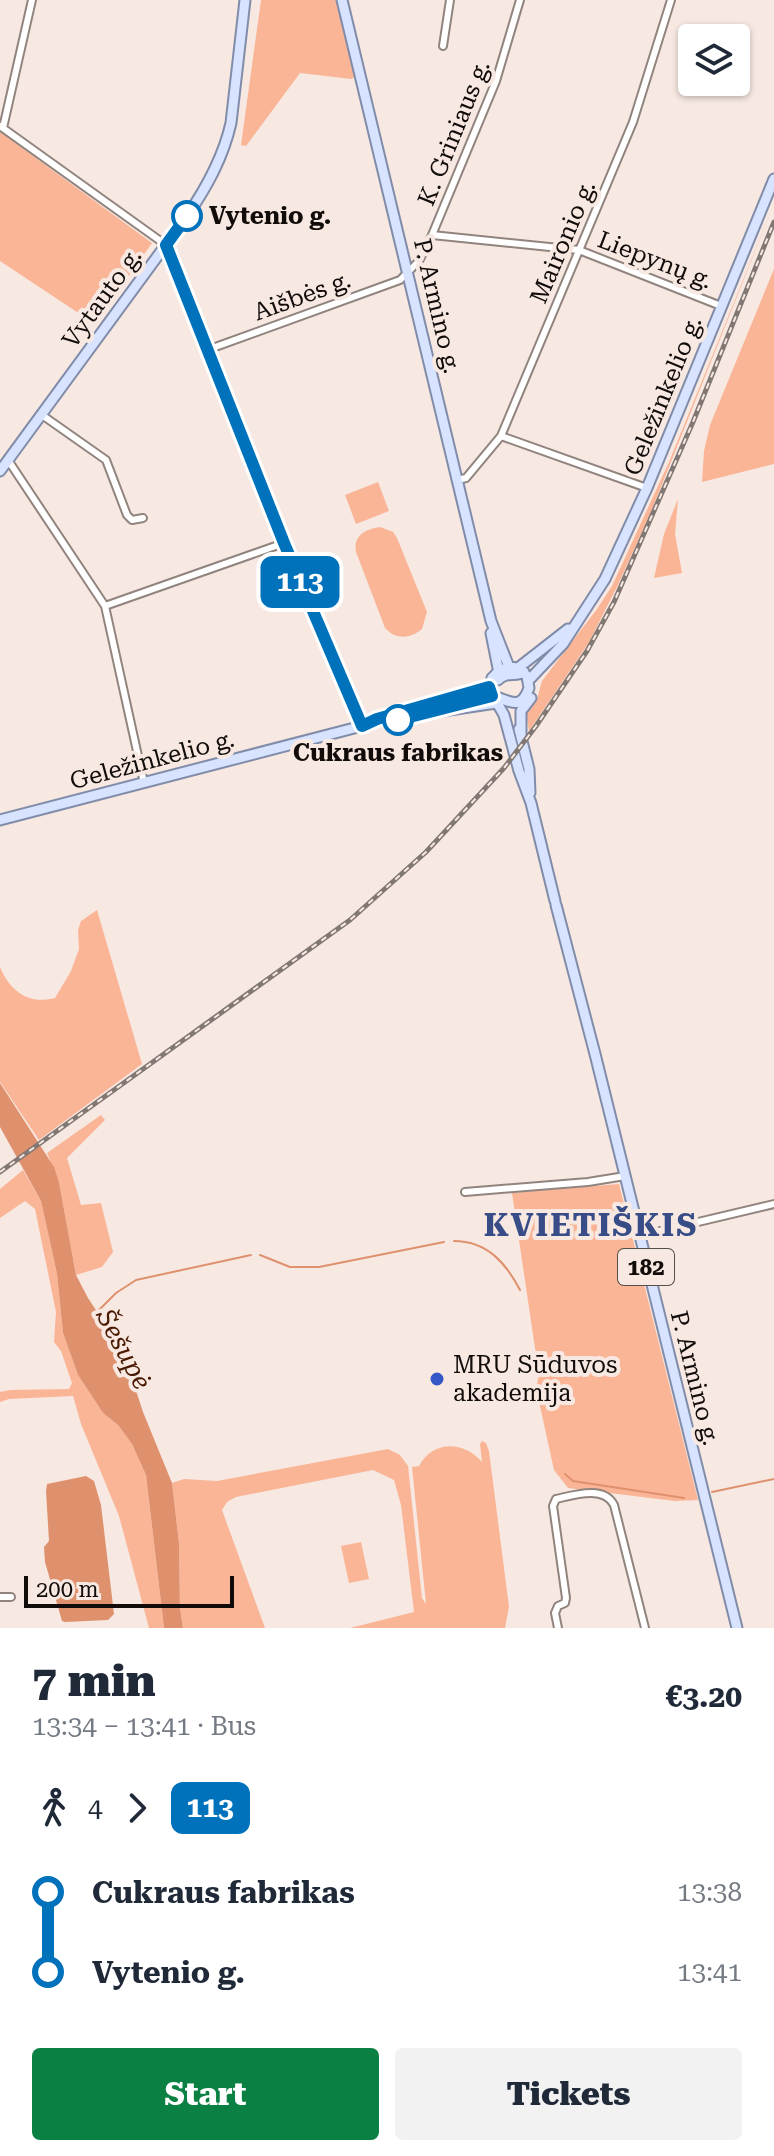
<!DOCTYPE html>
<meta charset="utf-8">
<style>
:root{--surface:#fff;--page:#f2f2f3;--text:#1f2937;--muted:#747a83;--accent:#0b8043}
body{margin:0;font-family:"Roboto Serif",serif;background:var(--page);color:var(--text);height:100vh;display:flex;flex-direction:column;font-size:30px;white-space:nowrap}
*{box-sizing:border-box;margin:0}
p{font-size:26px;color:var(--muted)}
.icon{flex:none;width:44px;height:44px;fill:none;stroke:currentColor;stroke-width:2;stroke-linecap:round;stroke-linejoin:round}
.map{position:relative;height:1628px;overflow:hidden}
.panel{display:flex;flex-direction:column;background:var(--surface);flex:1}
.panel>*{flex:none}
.badge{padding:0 16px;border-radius:12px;font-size:28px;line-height:52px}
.buttons{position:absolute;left:678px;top:24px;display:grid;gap:16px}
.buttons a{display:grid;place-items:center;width:72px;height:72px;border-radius:8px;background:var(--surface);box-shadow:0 2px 6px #0004;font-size:40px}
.scale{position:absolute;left:24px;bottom:20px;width:210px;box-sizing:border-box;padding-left:8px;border:4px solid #110c0a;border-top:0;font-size:22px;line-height:28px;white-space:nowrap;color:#110c0a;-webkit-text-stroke:6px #f7e8e2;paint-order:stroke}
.map>.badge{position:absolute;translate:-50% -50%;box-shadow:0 0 0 4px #fff}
.legs{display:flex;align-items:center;gap:12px;height:88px;padding:0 32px;font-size:26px}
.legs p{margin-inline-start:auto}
.overview{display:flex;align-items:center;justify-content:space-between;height:136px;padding:0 32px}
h1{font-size:44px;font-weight:800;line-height:60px}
.cta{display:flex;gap:16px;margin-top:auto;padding:16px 32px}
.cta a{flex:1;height:92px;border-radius:8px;background:var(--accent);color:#fff;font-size:32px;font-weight:800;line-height:92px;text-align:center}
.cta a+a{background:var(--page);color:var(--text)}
ul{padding:0 32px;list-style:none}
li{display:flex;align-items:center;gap:28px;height:80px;font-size:30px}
li i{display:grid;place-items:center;width:12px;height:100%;margin:0 10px;background:currentColor}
li i::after{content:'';width:20px;height:20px;margin:-10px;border:6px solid;border-radius:50%;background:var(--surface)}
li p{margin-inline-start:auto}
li:first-child i{background:linear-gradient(#0000 50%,currentColor 0)}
li:last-child i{background:linear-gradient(currentColor 50%,#0000 0)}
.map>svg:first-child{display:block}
.green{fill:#fab596}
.water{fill:#df916e}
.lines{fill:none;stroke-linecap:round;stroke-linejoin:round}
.stream{stroke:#df916e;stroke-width:2}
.minor-casing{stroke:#91847e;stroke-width:10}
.primary-casing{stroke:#818ca9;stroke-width:13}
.minor{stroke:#fff;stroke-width:6}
.primary{stroke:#d7e3ff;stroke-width:9}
.rail-casing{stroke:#817773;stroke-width:5}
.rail{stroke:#f7e8e2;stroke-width:2;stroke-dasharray:6;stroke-linecap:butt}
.line-1-casing{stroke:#fff;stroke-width:18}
.line-1{stroke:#0072bc;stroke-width:12}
.stop-1-dot{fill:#fff;stroke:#0072bc;stroke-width:4}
.poi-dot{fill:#3556c7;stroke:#f7e8e2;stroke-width:3}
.labels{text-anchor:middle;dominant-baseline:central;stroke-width:8;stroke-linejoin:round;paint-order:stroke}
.shield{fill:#f7e8e2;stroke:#564e4b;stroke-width:2}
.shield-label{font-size:22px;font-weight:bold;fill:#110c0a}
.street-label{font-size:24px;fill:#110c0a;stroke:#f7e8e2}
.stop-label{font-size:24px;font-weight:bold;fill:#110c0a;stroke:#f7e8e2;text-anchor:start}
.poi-label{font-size:24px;fill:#110c0a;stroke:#f7e8e2;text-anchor:start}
.water-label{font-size:26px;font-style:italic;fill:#491900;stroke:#f7e8e2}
.district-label{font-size:32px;font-weight:bold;letter-spacing:2px;fill:#384d88;stroke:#f7e8e2}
</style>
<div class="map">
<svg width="774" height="1628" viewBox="0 0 774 1628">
<rect width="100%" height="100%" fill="#f7e8e2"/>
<path class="green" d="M261,0H337L355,77L351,79L300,73L246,146L241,145Z
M0,132L152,243L95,324L0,261Z
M774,204L651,512L617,587L588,644L529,731L526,713L537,699L542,681L597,609L612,586L669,462Z
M774,269V464L702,482L704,451L710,425Z
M378,482L389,511L356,524L345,495Z
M678,499L675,534L682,573L654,578L664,534Z
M380,527L393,532L397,538L427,612L422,629C410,639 396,640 385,628L356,552C353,536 365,529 380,527Z
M97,910L142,1064L39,1140L0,1082V967C10,991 28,1005 55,998L71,971L79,949L78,930L81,921Z
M101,1115L105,1120L67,1158L81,1205L101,1203L113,1252L102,1267L76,1275L59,1182L47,1153Z
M23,1170L41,1201L57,1274L63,1333L78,1375L103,1413L118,1425L132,1444L146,1475L164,1628H149L119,1516L81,1424L73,1396L9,1399L0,1402V1392L10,1390L69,1389L72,1383L61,1351L54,1342L56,1312L35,1209L25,1201L0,1218V1189Z
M619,1184L698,1500L675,1501L568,1488L554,1470L536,1388L539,1375L512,1193Z
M482,1441L486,1443L489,1451L509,1607L505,1628H350L414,1612L401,1505L394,1480L373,1470L236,1497L227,1502L222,1510L265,1628H183L180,1609L179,1543L172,1483L184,1479L217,1481L388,1449L400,1455L408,1466L422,1598L426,1604L412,1467L419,1466C433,1440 464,1441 482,1462L480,1444Z
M361,1542L369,1579L349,1583L341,1546Z"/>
<path class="water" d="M0,1083L54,1167L59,1182L76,1275L88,1298L123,1351L143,1412L172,1483L179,1543L180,1609L183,1628H164L146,1475L132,1444L118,1425L103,1413L78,1375L63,1333L57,1274L41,1201L0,1127Z
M86,1476L94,1481L101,1505L114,1614L108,1620L65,1622L62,1621L45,1562L44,1547L49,1541L46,1491L47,1484Z"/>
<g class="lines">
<path class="stream" d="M454,1241C487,1241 506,1263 520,1290
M260,1255L290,1267H319L444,1242
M96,1313L116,1293L136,1280L251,1255
M565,1474L573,1481L684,1498
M712,1492L774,1479"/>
<g class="minor-casing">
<path id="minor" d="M443,46L450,0
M0,126L166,245L284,543L362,726
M3,128L32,0
M432,235L579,250L721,306
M207,350L400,280L419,261L432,235L496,81L520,0
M42,415L106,460L127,515L132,520L143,518
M501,436L647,488
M8,460L105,606L144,783
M457,480L466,478L501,436L633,122L671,0
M105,606L284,543
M465,1192L588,1182L625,1176
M639,1236L774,1204
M0,1597H11
M558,1628L555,1613L558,1606L565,1603L566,1598L553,1506L556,1499C574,1495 604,1485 614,1505L645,1628"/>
</g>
<g class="primary-casing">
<path id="primary" d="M342,0L491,621L509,667
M0,471L187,216C207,187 223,158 231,123L245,0
M491,633L499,673
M518,668L568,629
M498,680C507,671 515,677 524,672
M529,680L563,644L605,579L647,488L774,179
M492,696C508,699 520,713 529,688L527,676L518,668L509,667L499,671L492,678L489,689L504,715L519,771L531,803L555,901
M416,715L496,703
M519,729L529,769L530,793
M521,735V711L531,698
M0,820L362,726L377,719L489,687
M556,905L595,1054L737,1628"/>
</g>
<use href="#minor" class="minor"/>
<use href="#primary" class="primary"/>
<g class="rail-casing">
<path id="rail" d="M0,1172L350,920L426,852L504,768L536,726L587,651L614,602L693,422L774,222"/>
</g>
<use href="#rail" class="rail"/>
</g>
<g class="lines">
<g class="line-1-casing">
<path id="line-1" d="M187,216L166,245L284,543L362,726L377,719L489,687L492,696L398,720"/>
</g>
<use href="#line-1" class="line-1"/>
</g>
<g class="stop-1-dot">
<circle cx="187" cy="216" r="14"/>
<circle cx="398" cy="720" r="14"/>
</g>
<circle class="poi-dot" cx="437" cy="1379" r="8"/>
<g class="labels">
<rect class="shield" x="618" y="1249" width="56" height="36" rx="6"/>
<g class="shield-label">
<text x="646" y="1267">182</text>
</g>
<g class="street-label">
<text transform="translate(454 133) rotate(-68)">K. Griniaus g.</text>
<text transform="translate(563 242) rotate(-67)">Maironio g.</text>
<text transform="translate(655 260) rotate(21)">Liepynų g.</text>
<text transform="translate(302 296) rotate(-20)">Aišbės g.</text>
<text transform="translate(102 298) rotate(-54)">Vytauto g.</text>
<text transform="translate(437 306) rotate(77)">P. Armino g.</text>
<text transform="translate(663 396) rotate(-68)">Geležinkelio g.</text>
<text transform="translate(152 760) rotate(-15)">Geležinkelio g.</text>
<text transform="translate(695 1378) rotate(76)">P. Armino g.</text>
</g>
<g class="stop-label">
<text x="209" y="216">Vytenio g.</text>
<text x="398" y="753" text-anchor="middle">Cukraus fabrikas</text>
</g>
<g class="poi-label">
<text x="453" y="1365">MRU Sūduvos<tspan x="453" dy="28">akademija</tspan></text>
</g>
<g class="water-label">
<text transform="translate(124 1349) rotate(62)">Šešupė</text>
</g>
<g class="district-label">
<text x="591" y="1225">KVIETIŠKIS</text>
</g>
</g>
</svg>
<div class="buttons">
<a><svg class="icon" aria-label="layers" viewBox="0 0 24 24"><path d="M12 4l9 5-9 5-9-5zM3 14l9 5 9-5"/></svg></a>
</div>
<div class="scale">200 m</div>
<b class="badge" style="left:300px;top:582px;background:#0072bc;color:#fff">113</b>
</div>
<section class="panel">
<div class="overview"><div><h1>7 min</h1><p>13:34 – 13:41 · Bus</p></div><b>€3.20</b></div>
<div class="legs"><svg class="icon" aria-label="walk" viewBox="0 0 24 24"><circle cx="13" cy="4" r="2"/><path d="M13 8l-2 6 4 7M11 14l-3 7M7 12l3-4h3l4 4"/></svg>4<svg class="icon" aria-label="forward" viewBox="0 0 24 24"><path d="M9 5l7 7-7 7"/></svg><b class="badge" style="background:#0072bc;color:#fff">113</b></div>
<ul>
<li><i style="color:#0072bc"></i><b>Cukraus fabrikas</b><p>13:38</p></li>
<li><i style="color:#0072bc"></i><b>Vytenio g.</b><p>13:41</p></li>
</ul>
<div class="cta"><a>Start</a><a>Tickets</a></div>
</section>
